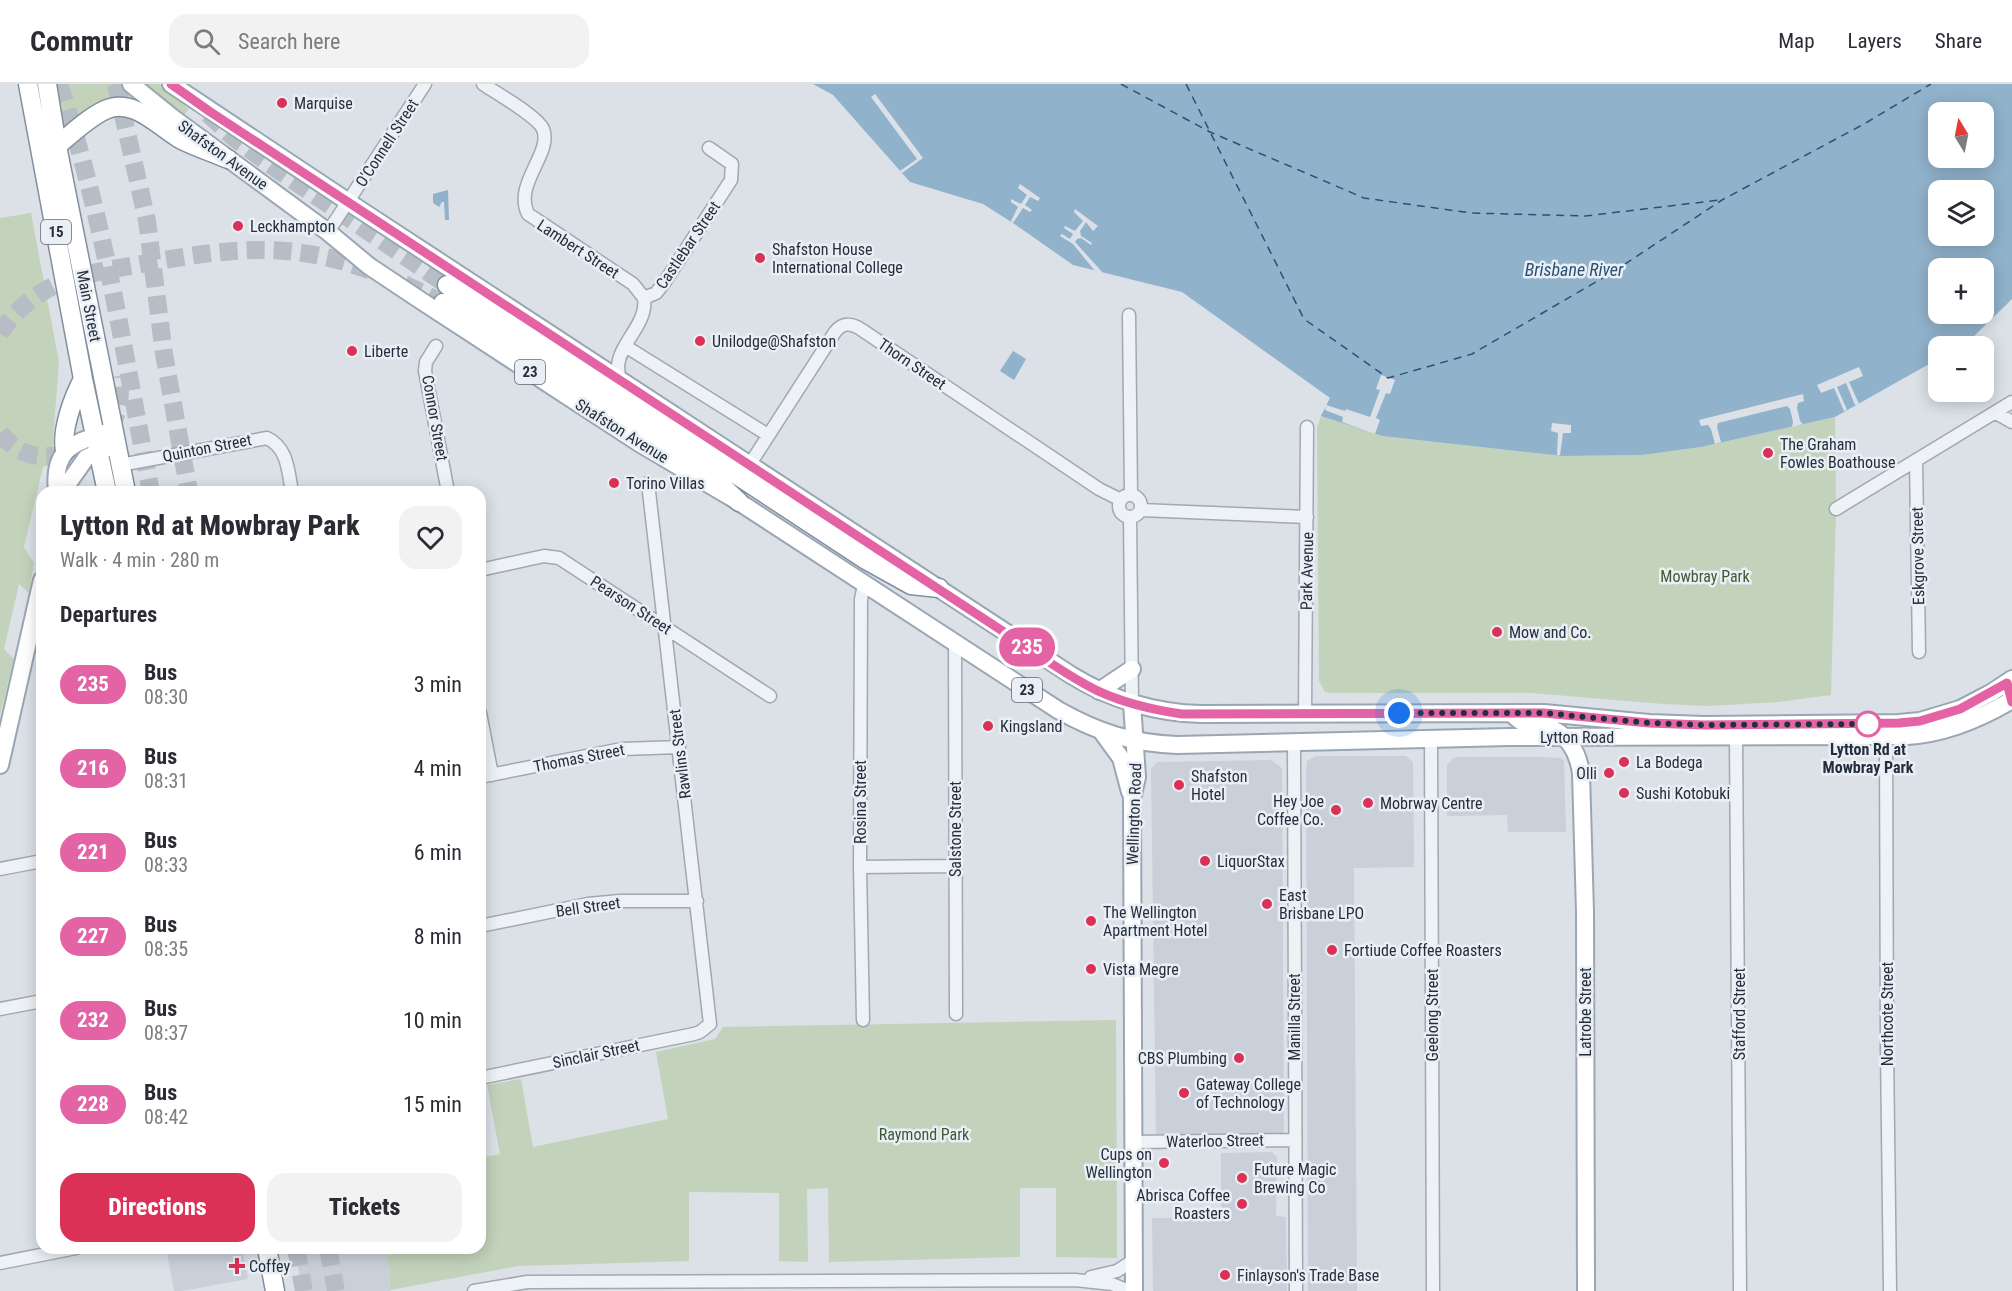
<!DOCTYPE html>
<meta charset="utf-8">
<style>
:root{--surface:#fff;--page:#f2f2f3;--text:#2b2b33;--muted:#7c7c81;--line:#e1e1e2;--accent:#db3157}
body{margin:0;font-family:"Roboto Condensed",sans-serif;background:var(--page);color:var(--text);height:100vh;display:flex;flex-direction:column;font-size:22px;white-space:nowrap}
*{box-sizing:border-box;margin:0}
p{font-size:20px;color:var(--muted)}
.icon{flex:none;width:33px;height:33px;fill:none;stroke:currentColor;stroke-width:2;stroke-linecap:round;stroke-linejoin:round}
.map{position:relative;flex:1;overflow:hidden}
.side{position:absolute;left:36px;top:402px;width:450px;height:768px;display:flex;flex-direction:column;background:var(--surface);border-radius:18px;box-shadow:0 3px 15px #0003}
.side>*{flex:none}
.badge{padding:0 12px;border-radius:20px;font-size:21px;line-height:39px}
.needle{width:39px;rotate:350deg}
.buttons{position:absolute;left:1928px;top:18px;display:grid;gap:12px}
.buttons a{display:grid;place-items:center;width:66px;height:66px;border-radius:12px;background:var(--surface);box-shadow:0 3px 15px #0003;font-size:30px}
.you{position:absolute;width:30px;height:30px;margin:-15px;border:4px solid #fff;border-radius:50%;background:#1a73e8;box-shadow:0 0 0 9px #1a73e833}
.map>.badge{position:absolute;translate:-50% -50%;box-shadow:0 0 0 3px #fff}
h2{padding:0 24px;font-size:22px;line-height:54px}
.round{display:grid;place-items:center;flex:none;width:63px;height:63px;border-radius:18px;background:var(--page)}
.summary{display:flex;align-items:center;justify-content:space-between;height:102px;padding:0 24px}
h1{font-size:28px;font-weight:800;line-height:45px}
.button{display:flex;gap:12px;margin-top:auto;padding:12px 24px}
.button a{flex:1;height:69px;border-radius:18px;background:var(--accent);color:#fff;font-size:24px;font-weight:800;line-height:69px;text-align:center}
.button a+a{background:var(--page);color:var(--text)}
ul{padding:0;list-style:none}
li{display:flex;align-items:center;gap:18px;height:84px;padding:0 24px}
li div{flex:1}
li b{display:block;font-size:22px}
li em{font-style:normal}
li .badge{min-width:66px;font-weight:700;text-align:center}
header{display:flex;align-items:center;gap:36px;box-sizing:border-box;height:84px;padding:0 30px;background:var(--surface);border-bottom:2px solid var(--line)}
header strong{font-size:28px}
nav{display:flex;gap:33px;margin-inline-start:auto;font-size:21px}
.search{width:420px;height:54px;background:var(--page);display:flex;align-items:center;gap:15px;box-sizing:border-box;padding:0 21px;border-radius:18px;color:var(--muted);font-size:22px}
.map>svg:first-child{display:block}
.built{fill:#c9d0d9}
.green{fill:#c2d2bb}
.water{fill:#91b2cb;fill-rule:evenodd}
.pier{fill:#dbe1e7}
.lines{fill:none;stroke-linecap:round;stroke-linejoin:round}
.ferry{stroke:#2a5276;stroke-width:1.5;stroke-dasharray:8 6;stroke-linecap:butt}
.highway-tunnel{stroke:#b6bdc5;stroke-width:18;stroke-dasharray:18 9;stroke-linecap:butt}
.minor-casing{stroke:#a0a8b1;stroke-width:15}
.major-casing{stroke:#99a6b4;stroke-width:20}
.highway-casing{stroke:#818f9f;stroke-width:21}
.minor{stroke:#eef1f5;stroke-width:12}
.major{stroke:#fff;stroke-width:16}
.highway{stroke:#fff;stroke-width:18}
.line-casing{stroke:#fff;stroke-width:14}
.line{stroke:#e463a4;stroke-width:9}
.walk{stroke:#242f3e;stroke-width:6;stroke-dasharray:0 10.8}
.poi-dot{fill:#db3157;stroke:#eaeff5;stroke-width:2}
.stop-dot{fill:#fff;stroke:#e463a4;stroke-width:3}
.labels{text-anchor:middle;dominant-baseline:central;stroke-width:5;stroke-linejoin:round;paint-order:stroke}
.shield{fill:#eaeff5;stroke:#5f6975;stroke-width:1.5}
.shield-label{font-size:15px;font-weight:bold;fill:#242f3e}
.poi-label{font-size:16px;fill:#242f3e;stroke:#eaeff5;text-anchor:start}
.street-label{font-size:16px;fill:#242f3e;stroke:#eaeff5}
.park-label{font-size:16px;fill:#3b5b30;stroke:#eaeff5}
.stop-label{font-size:16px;font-weight:bold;fill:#242f3e;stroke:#eaeff5}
.water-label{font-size:18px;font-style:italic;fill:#2a5276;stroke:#eaeff5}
</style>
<header>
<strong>Commutr</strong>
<div class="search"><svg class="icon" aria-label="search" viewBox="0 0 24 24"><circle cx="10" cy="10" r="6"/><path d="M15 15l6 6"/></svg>Search here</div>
<nav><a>Map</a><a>Layers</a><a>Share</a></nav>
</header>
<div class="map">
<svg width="2012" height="1207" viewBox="0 0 2012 1207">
<rect width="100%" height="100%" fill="#dbe1e7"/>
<path class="built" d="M1316,672H1406L1413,678L1414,783L1354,784L1357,1207H1308L1306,690L1307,677Z
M1458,673H1541L1560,674L1564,676L1566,748H1508L1507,731L1447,732V681L1453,674Z
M1271,676L1282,684L1284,1053L1156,1054L1151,685L1157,678Z
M1272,1068L1277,1073L1276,1132L1286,1133L1287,1207H1153L1152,1134H1221V1069Z
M166,1164H242L248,1195L182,1207H174Z
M295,1164H387L390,1207H302Z"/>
<path class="green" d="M58,0H119L142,21L65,48Z
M144,0H160L189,25L183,32Z
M31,129L59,278L51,381L43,383L24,463L34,479L29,509L19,500L4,565L14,575L0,631V134Z
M1321,332L1382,352L1563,372L1642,371L1701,363L1835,333L1836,425L1831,611L1778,618L1709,622L1663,620L1532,609H1330L1325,608L1319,597L1317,344Z
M1116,936L1117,1174L1056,1173V1104H1020V1173L829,1178L828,1104L807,1105L808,1178L779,1177V1109L689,1108V1177L518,1182L390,1206L387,1164H480V1074L500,1070L487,1001L521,995L533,1063L668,1035L656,968L715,955L723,943Z"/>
<path class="water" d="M813,0H2012V215L1968,258L1959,262H1938V275L1835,333L1701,363L1642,371L1563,372L1382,352L1321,332L1330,314L1182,208L1073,181L1013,139L983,120L910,98L833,11ZM1938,28H1983V74H1938ZM1938,106H1983V152H1938ZM1938,184H1983V230H1938Z
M448,106L449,136H445L444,118H442L439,123L433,119V110Z
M1013,267L1026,275L1014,296L1000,287Z"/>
<path class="pier" d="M875,10L923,74L902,89L900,87L917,75L871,13Z
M1020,100L1040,114L1038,117L1030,113L1025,121L1032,126L1030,128L1023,124L1013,139L1011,137L1018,123L1011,118V115L1021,120L1027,111L1018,104Z
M1075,125L1098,142L1093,147L1086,138L1080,147L1081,152L1092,159L1091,161L1081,154L1077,155L1075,158L1103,189L1095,187L1073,160L1060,152L1062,150L1070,155L1073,150L1064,144L1065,142L1075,147L1083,137L1074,128Z
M1859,283L1863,292L1849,298L1859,320L1855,321L1846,299L1837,303L1847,326L1844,327L1834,304L1821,309L1817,301Z
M1381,291L1395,296L1390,310L1386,309L1376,334L1380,336L1375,350L1342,338L1343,333L1325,326L1326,321L1345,327L1346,325L1370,333L1380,306L1376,305Z
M1803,310L1804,317L1798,319L1797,324L1800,337L1803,340L1792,343L1793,338L1790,325L1787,322L1718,339L1717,343L1721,358L1715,360L1711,345L1708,341L1701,342L1699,336Z
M1552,339L1571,341V349H1563L1560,371H1557L1558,349L1551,347Z"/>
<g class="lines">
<path class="ferry" d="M1121,0L1210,48L1364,114L1471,129L1585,132L1720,116
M1186,0L1304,235L1388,294L1472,270L1613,188L1722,116L1864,40L1931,0"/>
<path class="highway-tunnel" d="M59,0C104,132 124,271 151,408
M116,0L147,137L164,270L189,408
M208,30L234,54L275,84L447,201
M404,200L443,219
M0,250C12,228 39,207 62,198C89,188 119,184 147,179C187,172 229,165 269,166C306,167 342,175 376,189
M110,346C118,328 122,313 119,292
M0,349C21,375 46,377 76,366
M296,1164L304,1207
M328,1164L336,1207"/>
<g class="minor-casing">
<path id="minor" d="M483,0C496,9 537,32 543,45C553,69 513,100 528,130L633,200L644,214C648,239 621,257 618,281C618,285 619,291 619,295
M328,148L425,0
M644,214L656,209L664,199L731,96L732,80L709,64
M1129,231L1131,411
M436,262L426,278L425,287L448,408
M625,262L768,351
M1996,329L2012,338
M1916,376L1919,568
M750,380L835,248C843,238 851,239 862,246L1099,405L1121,416
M120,381L267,354C288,364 288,387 292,408
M1119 422a11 11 0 1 1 22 0a11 11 0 1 1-22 0Z
M1836,425L2012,318
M1141,426L1307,433
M1130,433L1132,619
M480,486L544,472L559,474L770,612
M955,559L956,930
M480,629L492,691
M1305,630L1307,343
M1886,652L1887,965L1890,1207
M1736,653L1740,1207
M1431,655L1433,1207
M1294,659L1296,1207
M480,693L622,665L679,663
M860,783L955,782
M0,785L42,777
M480,842L588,820L620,817H697
M0,925L42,917
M863,936L860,783L861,515L864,501
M480,994L694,950L700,948L710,940L648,399
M1135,1058L1295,1056
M0,1179L76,1164
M1091,1193L1117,1187L1134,1176
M474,1207L527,1198L1075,1196L1112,1200L1129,1207"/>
</g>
<g class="major-casing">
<path id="major" d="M131,0L173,34L328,148L369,182L417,214L639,359L739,418L1058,626C1099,649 1131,659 1177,661L1509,653L1907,652C1945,650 1980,635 2012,616
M171,0L362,127L1071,591C1112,616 1154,629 1201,630L1544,629L1649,639L1704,641L1899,639L1920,637L1960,625L1991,609L2012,595
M57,408C52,361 76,359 113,346
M62,408L86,374L116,360
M1099,607L1132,585
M1132,619L1137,693L1132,715L1134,1207
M1510,629C1515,632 1521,639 1526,640C1532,642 1539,640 1545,642C1567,648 1578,668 1581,689L1585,828L1586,1207
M1102,648L1121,674L1130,708
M0,681L42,496"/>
</g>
<g class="highway-casing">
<path id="highway" d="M28,0L83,295L107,408
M47,0L57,62L126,408
M57,62C71,50 88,34 105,26C133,13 158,42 180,55C195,63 212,68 228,75
M447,201L866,476L911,501L939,504
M443,219L491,245L704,385L739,418
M65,367C61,346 73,314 83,295
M267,1164L275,1207"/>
</g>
<use href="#minor" class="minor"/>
<use href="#major" class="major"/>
<use href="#highway" class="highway"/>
</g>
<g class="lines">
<g class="line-casing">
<path id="line" d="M171,0L209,27L1004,548C1035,568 1065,591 1098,607C1124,619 1154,626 1182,630L1544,629L1649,639L1704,641L1899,639L1920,637L1960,625L2007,599L2012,618"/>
</g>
<use href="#line" class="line"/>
<path class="walk" d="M1399,629H1544L1649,639L1704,641L1868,640"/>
</g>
<g class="poi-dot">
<circle cx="282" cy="19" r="6"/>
<circle cx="238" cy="142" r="6"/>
<circle cx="760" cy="174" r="6"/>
<circle cx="700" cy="257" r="6"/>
<circle cx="352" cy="267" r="6"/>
<circle cx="1768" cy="369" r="6"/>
<circle cx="614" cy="399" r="6"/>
<circle cx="1497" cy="548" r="6"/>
<circle cx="988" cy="642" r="6"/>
<circle cx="1624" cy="678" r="6"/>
<circle cx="1609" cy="689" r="6"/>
<circle cx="1179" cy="701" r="6"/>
<circle cx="1624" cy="709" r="6"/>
<circle cx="1368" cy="719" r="6"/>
<circle cx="1336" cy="726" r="6"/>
<circle cx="1205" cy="777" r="6"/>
<circle cx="1267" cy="820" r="6"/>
<circle cx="1091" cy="837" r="6"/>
<circle cx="1332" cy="866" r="6"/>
<circle cx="1091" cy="885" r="6"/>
<circle cx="1239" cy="974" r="6"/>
<circle cx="1184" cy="1009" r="6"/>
<circle cx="1164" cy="1079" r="6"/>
<circle cx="1242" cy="1094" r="6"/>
<circle cx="1242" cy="1120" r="6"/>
<path d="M234 1173h6v6h6v6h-6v6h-6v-6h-6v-6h6z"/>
<circle cx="1225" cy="1191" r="6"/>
</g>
<circle class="stop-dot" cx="1868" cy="640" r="12"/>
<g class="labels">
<g class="shield">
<rect x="41" y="136" width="30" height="24" rx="4.5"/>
<rect x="515" y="276" width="30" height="24" rx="4.5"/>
<rect x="1012" y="594" width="30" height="24" rx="4.5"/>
</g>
<g class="shield-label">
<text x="56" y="148">15</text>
<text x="530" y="288">23</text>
<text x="1027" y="606">23</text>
</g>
<g class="poi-label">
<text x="294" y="19">Marquise</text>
<text x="250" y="142">Leckhampton</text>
<text x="772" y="165">Shafston House<tspan x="772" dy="18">International College</tspan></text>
<text x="712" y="257">Unilodge@Shafston</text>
<text x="364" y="267">Liberte</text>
<text x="1780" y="360">The Graham<tspan x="1780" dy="18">Fowles Boathouse</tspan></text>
<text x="626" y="399">Torino Villas</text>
<text x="1509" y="548">Mow and Co.</text>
<text x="1000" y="642">Kingsland</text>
<text x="1636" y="678">La Bodega</text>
<text x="1597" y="689" text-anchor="end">Olli</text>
<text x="1191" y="692">Shafston<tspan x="1191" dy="18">Hotel</tspan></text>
<text x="1636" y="709">Sushi Kotobuki</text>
<text x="1324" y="717" text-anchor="end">Hey Joe<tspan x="1324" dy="18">Coffee Co.</tspan></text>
<text x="1380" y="719">Mobrway Centre</text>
<text x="1217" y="777">LiquorStax</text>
<text x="1279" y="811">East<tspan x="1279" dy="18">Brisbane LPO</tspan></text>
<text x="1103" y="828">The Wellington<tspan x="1103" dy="18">Apartment Hotel</tspan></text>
<text x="1344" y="866">Fortiude Coffee Roasters</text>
<text x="1103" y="885">Vista Megre</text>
<text x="1227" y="974" text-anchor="end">CBS Plumbing</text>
<text x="1196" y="1000">Gateway College<tspan x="1196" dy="18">of Technology</tspan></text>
<text x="1152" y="1070" text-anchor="end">Cups on<tspan x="1152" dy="18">Wellington</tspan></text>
<text x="1254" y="1085">Future Magic<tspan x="1254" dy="18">Brewing Co</tspan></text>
<text x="1230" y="1111" text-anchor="end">Abrisca Coffee<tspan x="1230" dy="18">Roasters</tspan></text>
<text x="249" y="1182">Coffey</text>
<text x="1237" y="1191">Finlayson's Trade Base</text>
</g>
<g class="street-label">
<text transform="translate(387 59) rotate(-57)">O'Connell Street</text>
<text transform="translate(223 71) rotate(36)">Shafston Avenue</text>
<text transform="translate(688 161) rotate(-56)">Castlebar Street</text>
<text transform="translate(578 165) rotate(33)">Lambert Street</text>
<text transform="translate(89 222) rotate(79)">Main Street</text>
<text transform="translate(912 280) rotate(34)">Thorn Street</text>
<text transform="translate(435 334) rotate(80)">Connor Street</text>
<text transform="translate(622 347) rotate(32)">Shafston Avenue</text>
<text transform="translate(207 364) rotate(-11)">Quinton Street</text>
<text transform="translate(1918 472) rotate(-91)">Eskgrove Street</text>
<text transform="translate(1307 487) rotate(-89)">Park Avenue</text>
<text transform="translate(631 521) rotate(33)">Pearson Street</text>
<text x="1577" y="653">Lytton Road</text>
<text transform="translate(680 670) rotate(-97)">Rawlins Street</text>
<text transform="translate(579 674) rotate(-11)">Thomas Street</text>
<text transform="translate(860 718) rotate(-90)">Rosina Street</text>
<text transform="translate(1134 730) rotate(-88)">Wellington Road</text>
<text transform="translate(955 745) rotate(-90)">Salstone Street</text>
<text transform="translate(588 823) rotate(-8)">Bell Street</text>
<text transform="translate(1585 928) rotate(-90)">Latrobe Street</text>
<text transform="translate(1739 930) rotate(-90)">Stafford Street</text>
<text transform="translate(1887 930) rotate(-90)">Northcote Street</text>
<text transform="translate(1432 931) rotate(-90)">Geelong Street</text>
<text transform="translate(1294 933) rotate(-90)">Manilla Street</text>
<text transform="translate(596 970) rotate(-12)">Sinclair Street</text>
<text transform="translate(1215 1057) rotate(-1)">Waterloo Street</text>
</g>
<g class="park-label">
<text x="1705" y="492">Mowbray Park</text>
<text x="924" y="1050">Raymond Park</text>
</g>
<g class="stop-label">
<text x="1868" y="665">Lytton Rd at<tspan x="1868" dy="18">Mowbray Park</tspan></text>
</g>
<g class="water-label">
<text x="1574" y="185">Brisbane River</text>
</g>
</g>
</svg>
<div class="buttons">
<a><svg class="needle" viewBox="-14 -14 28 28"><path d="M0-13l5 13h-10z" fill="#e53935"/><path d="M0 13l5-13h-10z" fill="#7c7c81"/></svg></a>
<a><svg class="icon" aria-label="layers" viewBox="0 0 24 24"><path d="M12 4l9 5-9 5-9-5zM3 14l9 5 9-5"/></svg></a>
<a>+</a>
<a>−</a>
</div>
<div class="you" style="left:1399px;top:629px"></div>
<b class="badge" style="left:1027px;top:563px;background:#e463a4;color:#fff">235</b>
<section class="side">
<div class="summary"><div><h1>Lytton Rd at Mowbray Park</h1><p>Walk · 4 min · 280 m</p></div><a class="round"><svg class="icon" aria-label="heart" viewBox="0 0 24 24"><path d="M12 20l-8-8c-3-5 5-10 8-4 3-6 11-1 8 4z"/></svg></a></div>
<h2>Departures</h2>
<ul>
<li><span class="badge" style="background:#e463a4;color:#fff">235</span><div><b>Bus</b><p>08:30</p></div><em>3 min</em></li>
<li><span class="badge" style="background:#e463a4;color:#fff">216</span><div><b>Bus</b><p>08:31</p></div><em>4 min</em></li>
<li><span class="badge" style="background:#e463a4;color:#fff">221</span><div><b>Bus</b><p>08:33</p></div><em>6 min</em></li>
<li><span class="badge" style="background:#e463a4;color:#fff">227</span><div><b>Bus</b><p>08:35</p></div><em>8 min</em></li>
<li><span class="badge" style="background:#e463a4;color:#fff">232</span><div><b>Bus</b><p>08:37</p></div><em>10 min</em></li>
<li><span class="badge" style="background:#e463a4;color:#fff">228</span><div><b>Bus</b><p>08:42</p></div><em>15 min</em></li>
</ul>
<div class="button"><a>Directions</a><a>Tickets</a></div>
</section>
</div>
